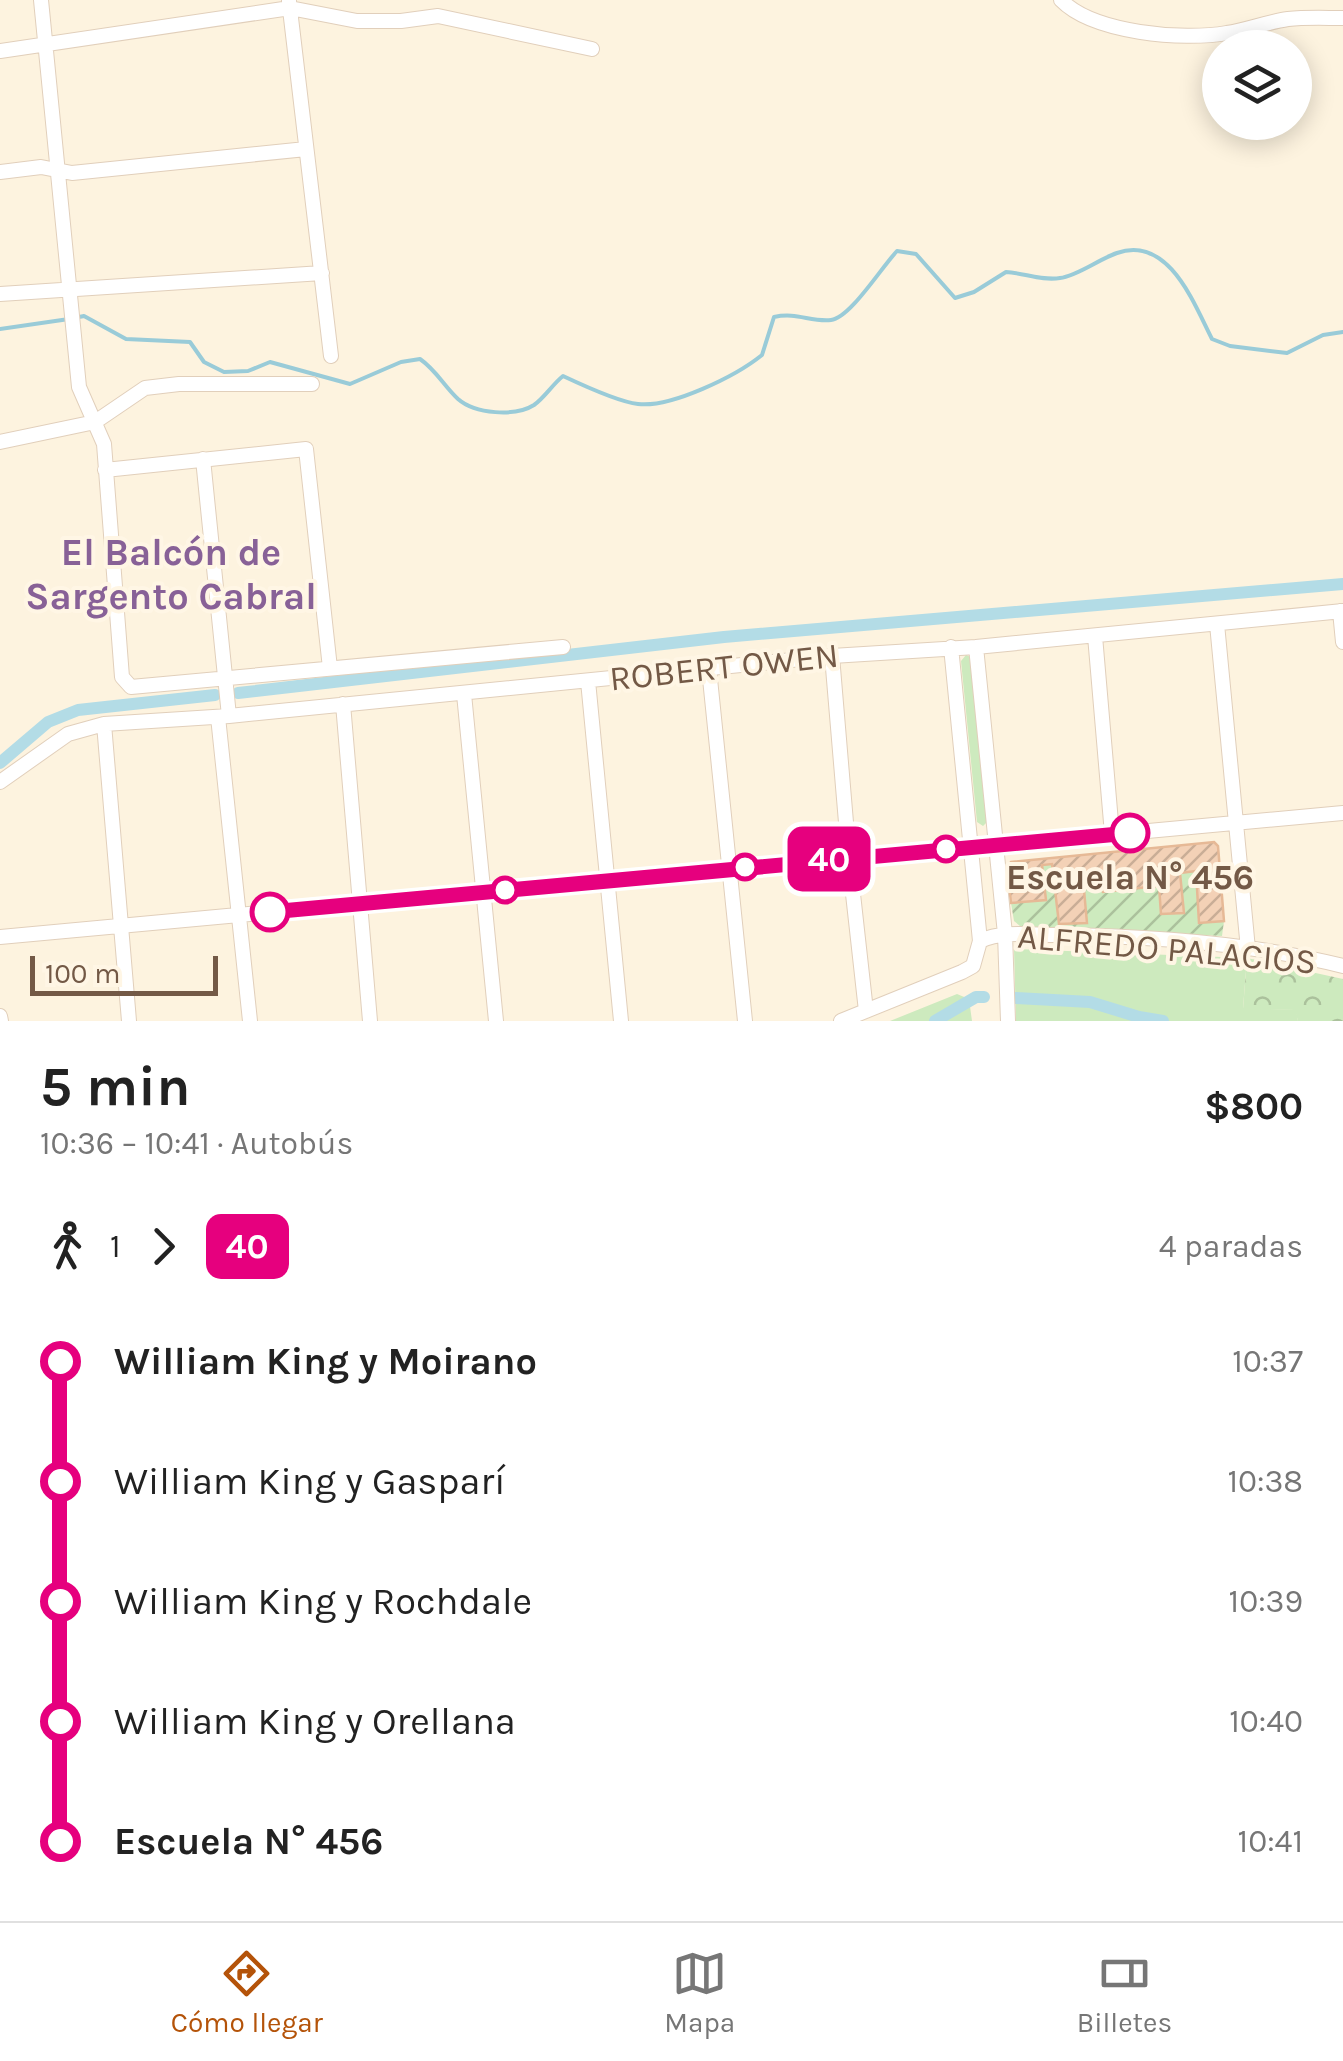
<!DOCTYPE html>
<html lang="es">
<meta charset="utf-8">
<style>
:root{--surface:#fff;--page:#f2f2f2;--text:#222;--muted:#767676;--line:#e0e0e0;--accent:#b45309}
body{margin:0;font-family:Karla,sans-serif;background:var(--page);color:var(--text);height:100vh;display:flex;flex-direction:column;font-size:38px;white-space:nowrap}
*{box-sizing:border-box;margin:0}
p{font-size:32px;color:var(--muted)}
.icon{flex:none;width:55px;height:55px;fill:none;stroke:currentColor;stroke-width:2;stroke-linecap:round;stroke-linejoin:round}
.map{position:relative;height:1021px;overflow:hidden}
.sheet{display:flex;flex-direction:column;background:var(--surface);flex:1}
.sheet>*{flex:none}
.badge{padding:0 20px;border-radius:15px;font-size:35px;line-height:65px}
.controls{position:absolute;left:1202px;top:30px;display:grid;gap:20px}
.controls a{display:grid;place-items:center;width:110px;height:110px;border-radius:50%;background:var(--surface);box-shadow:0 5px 25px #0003;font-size:50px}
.scale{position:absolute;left:30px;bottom:25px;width:188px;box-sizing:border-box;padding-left:10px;border:5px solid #735946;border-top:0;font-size:28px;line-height:35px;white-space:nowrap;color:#735946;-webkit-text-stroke:8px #fff6e5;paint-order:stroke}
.map>.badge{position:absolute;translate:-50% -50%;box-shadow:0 0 0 5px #fff}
.legs{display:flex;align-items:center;gap:15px;height:110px;padding:0 40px;font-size:32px}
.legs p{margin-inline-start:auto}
.overview{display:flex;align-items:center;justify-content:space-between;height:170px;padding:0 40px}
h1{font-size:55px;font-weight:700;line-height:75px}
ul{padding:0 40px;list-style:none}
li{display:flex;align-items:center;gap:35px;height:120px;font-size:38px}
li i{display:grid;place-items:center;width:15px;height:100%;margin:0 12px;background:currentColor}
li i::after{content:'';width:25px;height:25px;margin:-12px;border:8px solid;border-radius:50%;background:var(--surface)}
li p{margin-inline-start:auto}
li:first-child i{background:linear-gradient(#0000 50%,currentColor 0)}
li:last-child i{background:linear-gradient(currentColor 50%,#0000 0)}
.menu{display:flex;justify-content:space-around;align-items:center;height:140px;border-top:2px solid var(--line);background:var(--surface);font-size:28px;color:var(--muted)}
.menu a{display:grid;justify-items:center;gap:5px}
.menu .selected{color:var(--accent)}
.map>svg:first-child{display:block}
.grass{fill:#cdeabe}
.forest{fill:url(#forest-crowns)}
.garden{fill:url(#garden-furrows)}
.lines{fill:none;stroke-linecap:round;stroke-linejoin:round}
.stream{stroke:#99cbd8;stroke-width:4}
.canal{stroke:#b3dce6;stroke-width:12}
.building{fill:url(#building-hatch);stroke:#e6b996;stroke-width:2.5}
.minor-casing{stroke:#e1cfbb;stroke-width:16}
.minor{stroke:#fff;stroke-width:14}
.line-1-casing{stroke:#fff;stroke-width:22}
.line-1{stroke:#e6007e;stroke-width:15}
.stop-1-dot{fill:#fff;stroke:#e6007e;stroke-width:5}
.labels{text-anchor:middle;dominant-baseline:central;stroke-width:8;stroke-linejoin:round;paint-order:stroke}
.street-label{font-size:35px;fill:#735946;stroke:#fff6e5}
.stop-label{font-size:35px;font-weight:bold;fill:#735946;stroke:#fff6e5}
.neighbourhood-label{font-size:38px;font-weight:bold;fill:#886197;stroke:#fff6e5}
</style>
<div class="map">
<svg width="1343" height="1021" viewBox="0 0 1343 1021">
<defs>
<pattern id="forest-crowns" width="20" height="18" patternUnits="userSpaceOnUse" patternTransform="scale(2.5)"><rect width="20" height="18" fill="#cdeabe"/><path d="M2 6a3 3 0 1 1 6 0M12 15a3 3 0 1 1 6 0" fill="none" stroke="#abc19c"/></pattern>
<pattern id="garden-furrows" width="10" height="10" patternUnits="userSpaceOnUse" patternTransform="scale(2.5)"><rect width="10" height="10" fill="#cdeabe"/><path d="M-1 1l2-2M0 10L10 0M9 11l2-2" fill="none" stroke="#abc19c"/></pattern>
<pattern id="building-hatch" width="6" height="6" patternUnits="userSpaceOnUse" patternTransform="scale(2.5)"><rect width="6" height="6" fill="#f3d1b6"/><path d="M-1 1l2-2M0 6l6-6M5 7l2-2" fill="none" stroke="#c9ad96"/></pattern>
</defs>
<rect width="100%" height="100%" fill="#fdf3df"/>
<path class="grass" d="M966,655L971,657L988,821L983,826L977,822L961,661Z
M1014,949L1247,958L1243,1008L1296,1010L1298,1021H1016Z
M957,994L969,999L972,1021H890Z"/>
<path class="forest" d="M1247,958L1343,979V1021H1298L1295,1010L1243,1009Z"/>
<path class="garden" d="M1052,864L1059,924L1087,922L1083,879L1101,878L1104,892L1159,886L1161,914L1184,912L1180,873L1196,871L1199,922L1224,921L1222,936L1020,926L1014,921L1011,903L1045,899L1042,865Z"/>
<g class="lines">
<path class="stream" d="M79,317L84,316L126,339L190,342L204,362L224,372L248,371L270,362L350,384L401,362L420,359C436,370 444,386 458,399C475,414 515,417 534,405C544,398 553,384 563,376C580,384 619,402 638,404C671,408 736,376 762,355L774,317C797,312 810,322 831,320C850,318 881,268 897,251L916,254L955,298L974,292L1006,272C1024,273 1042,281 1060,278C1077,276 1099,259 1117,253C1169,235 1194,304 1212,339L1230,346L1287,353L1323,335L1343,332
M0,329L69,319"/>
<path class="canal" d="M238,693L724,637L1343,584
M0,763L48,722L78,710L215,695
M1016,998L1090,1002L1139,1017L1163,1021
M935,1021L976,997H984"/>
</g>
<path class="building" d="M1214,842L1218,846L1224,921L1199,923L1196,871L1180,873L1184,913L1161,914L1159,886L1103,892L1101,878L1083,879L1087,923L1059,924L1052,864L1042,865L1046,900L1011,903L1007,867L1011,862Z"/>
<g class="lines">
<g class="minor-casing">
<path id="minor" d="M41,0L79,387L104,444L122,677L131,687L563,647
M1061,0C1093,33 1183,41 1227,33C1247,30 1267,22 1288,19C1306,17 1325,18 1343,18
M289,1L331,356
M0,51L290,8L357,21H401L438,16L592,49
M0,172L41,167L72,173L306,149
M0,294L322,273
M0,442L95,422L145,388L179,384H312
M203,459L229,716
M105,470L306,449L330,668
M1340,611L1343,642
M1217,624L1248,949
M1095,636L1112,834
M951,647L980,941
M976,647L1005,934L1008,1021
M832,656L849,858L866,1011
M709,669L745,1021
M588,681L621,1021
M464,694L496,1021
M343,704L370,1021
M218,717L250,1021
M104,724L129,1021
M0,782L68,734L104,724L229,716L832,656L976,647L1343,611
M0,937L1343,813
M0,1016L1,1021
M841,1021L962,972L973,966L980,941C1003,930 1032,935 1057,935C1148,936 1255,944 1343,966"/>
</g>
<use href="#minor" class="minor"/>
</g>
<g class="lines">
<g class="line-1-casing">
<path id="line-1" d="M270,912L1130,833"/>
</g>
<use href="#line-1" class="line-1"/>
</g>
<g class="stop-1-dot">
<circle cx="1130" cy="833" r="18"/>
<circle cx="946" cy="849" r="12"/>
<circle cx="745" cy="867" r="12"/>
<circle cx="505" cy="890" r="12"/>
<circle cx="270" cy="912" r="18"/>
</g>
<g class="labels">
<g class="street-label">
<text transform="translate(724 667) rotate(-6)">ROBERT OWEN</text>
<text transform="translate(1167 949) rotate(5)">ALFREDO PALACIOS</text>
</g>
<g class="stop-label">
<text x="1130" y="877">Escuela N° 456</text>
</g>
<g class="neighbourhood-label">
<text x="171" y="552">El Balcón de<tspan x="171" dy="44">Sargento Cabral</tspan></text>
</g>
</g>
</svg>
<div class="controls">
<a><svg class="icon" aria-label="layers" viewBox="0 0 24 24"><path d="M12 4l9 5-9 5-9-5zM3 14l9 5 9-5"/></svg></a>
</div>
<div class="scale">100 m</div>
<b class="badge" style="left:829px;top:859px;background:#e6007e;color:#fff">40</b>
</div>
<section class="sheet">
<div class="overview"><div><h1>5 min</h1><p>10:36 – 10:41 · Autobús</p></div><b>$800</b></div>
<div class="legs"><svg class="icon" aria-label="walk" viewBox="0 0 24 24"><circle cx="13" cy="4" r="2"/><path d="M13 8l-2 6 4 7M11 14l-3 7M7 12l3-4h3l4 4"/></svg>1<svg class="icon" aria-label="forward" viewBox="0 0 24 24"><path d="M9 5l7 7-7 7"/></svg><b class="badge" style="background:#e6007e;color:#fff">40</b><p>4 paradas</p></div>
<ul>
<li><i style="color:#e6007e"></i><b>William King y Moirano</b><p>10:37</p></li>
<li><i style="color:#e6007e"></i><span>William King y Gasparí</span><p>10:38</p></li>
<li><i style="color:#e6007e"></i><span>William King y Rochdale</span><p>10:39</p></li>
<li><i style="color:#e6007e"></i><span>William King y Orellana</span><p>10:40</p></li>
<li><i style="color:#e6007e"></i><b>Escuela N° 456</b><p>10:41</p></li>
</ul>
</section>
<nav class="menu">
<a class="selected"><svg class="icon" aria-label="directions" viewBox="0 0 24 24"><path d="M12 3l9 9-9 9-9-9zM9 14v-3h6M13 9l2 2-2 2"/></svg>Cómo llegar</a>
<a><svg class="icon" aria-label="map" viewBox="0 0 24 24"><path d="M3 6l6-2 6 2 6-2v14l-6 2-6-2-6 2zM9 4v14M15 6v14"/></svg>Mapa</a>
<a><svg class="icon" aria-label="tickets" viewBox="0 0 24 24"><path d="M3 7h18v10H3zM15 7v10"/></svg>Billetes</a>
</nav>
